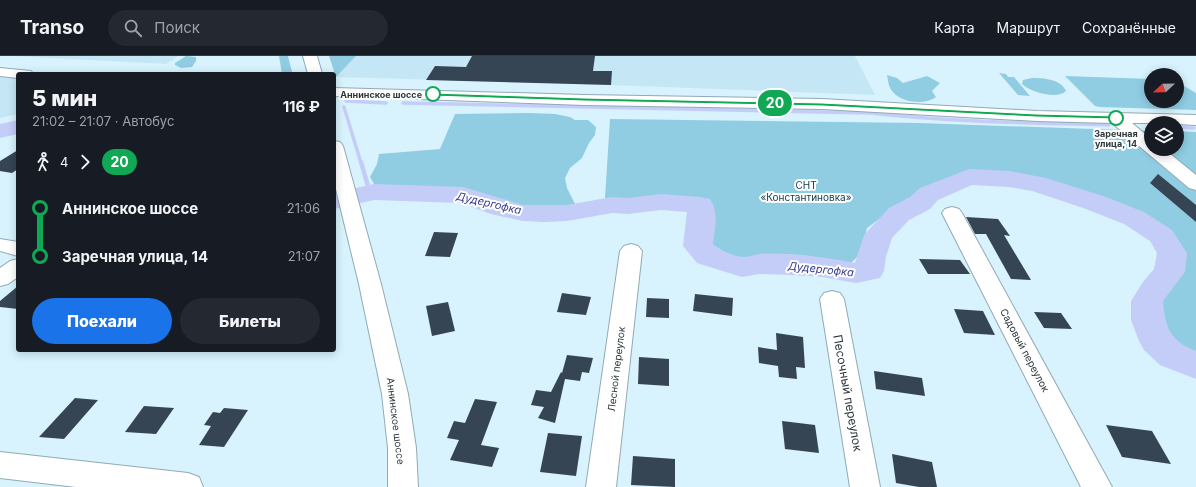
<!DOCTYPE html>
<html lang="ru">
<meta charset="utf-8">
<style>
:root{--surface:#171b24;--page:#242831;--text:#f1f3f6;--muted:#9ea1a6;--line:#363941;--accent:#1a73e8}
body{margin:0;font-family:Inter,sans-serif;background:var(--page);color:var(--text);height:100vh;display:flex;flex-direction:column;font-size:15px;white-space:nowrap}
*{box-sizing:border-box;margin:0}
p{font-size:13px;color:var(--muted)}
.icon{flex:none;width:22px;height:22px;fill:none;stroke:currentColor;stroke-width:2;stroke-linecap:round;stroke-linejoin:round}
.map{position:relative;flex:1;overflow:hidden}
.details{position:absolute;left:16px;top:16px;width:320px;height:280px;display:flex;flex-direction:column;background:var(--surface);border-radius:4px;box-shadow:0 2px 10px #0003}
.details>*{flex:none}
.badge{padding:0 8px;border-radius:13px;font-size:14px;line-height:26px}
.needle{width:26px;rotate:248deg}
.buttons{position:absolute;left:1144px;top:12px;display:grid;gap:8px}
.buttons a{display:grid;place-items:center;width:40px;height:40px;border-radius:50%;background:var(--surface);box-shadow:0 2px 10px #0003;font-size:20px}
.map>.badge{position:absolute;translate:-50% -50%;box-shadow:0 0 0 2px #fff}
.legs{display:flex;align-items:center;gap:6px;height:44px;padding:0 16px;font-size:13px}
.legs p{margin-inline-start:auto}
.summary{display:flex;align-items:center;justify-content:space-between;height:68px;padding:0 16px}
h1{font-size:22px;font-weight:800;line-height:30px}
.cta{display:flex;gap:8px;margin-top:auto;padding:8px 16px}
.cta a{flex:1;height:46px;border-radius:24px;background:var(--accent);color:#fff;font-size:16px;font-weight:800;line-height:46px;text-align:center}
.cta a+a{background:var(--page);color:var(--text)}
ul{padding:0 16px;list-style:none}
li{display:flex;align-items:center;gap:14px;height:48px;font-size:15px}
li i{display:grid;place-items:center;width:6px;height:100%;margin:0 5px;background:currentColor}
li i::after{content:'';width:10px;height:10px;margin:-5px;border:3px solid;border-radius:50%;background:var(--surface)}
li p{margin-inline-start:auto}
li:first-child i{background:linear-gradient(#0000 50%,currentColor 0)}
li:last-child i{background:linear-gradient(currentColor 50%,#0000 0)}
header{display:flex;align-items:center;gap:24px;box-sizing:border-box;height:56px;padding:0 20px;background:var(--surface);border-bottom:1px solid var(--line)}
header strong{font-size:19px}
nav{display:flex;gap:22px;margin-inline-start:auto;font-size:14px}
.search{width:280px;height:36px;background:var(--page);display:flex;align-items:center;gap:10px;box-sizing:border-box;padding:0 14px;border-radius:22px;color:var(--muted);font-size:15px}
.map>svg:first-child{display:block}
.built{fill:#c5e7f5}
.green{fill:#90cde3}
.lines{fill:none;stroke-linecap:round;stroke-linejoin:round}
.stream-far1{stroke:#c3cdf8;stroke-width:3.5}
.stream{stroke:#c3cdf8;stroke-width:4.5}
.river{fill:#c3cdf8;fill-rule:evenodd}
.building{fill:#364553}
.minor-casing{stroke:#91aab4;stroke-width:2}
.minor{fill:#fff;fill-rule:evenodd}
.line-1{fill:#10a855;stroke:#fff}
.stop-1-dot{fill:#fff;stroke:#10a855;stroke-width:2}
.labels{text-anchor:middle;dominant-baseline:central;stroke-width:4;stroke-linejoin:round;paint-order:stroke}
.far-stop-label{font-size:9px;font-weight:bold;fill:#2e383c;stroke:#fff;text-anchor:end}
.park-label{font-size:10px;fill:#0d3a47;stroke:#fff}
.street-label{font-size:10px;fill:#2e383c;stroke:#fff}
.water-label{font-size:11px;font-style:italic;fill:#373e8e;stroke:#fff}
.near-street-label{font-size:12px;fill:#2e383c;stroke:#fff}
</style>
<header>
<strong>Transo</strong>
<div class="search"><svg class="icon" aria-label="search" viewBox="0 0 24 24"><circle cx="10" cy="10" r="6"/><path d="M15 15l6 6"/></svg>Поиск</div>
<nav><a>Карта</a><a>Маршрут</a><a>Сохранённые</a></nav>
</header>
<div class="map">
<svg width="1196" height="431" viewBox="0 0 1196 431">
<rect width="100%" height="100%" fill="#d8f3fd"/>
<path class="built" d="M14,0H178L166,8Z
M356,0H855L875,39L611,29L336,21Z
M0,21L18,22V58L0,62Z"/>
<path class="green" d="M186,0L196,1V5L192,11L181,12L175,9V7Z
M279,0H288L292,16L282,18Z
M329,0H356L336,21Z
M999,17L1006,18L1008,21H1014L1030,40L1018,39Z
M887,19L897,22L903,27L927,20L940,27L932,35L936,41C924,50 898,47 890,32C888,28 888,23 887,19Z
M1065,20L1151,23V45H1177V26L1179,27L1196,37V54L1100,51L1095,50Z
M1032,22C1043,22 1061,23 1066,35C1058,44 1030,36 1022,28L1023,24Z
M530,57L555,58L570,61L575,64H588L596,71L595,79L589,87L582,102L570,112L565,122L567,132L576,150L545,152L528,151L450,131L380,132L374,128L370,121L377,108L379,98L440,93L455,58Z
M610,63L919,67L1151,75V93H1177V75L1196,76V304L1173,294L1158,276L1153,248L1174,221L1181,200L1168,178L1131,156L1078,137L1032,125L990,118H960L900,148L867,172L861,197L851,207L744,204L721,199L709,187L710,153L700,142L667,141L636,144L605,142Z"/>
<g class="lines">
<path class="stream-far1" d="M346,45L386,47
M403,47L871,57C950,66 1029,67 1109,69
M344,51L361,107
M1177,71L1194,72"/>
<path class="stream" d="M361,106L370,137"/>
<path class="river" d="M18,64V78L0,82V68Z
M969,113L1009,115L1046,122L1106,141L1144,156L1172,174L1187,197L1185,216L1163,245C1165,271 1170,285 1196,295V323L1160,309L1144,294L1139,285L1131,264V245L1143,226L1154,213L1157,197L1150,185L1124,168L1086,153L1032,135L1009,131L972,129L938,144L930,153L909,164L892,182L886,201L884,215L880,222L856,227L822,221L794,219L759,218L742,221L697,207L683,190L687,156L661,154L628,158L612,157L567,165L545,166L523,165L491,158L460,147L374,144L334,153V137L374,128L463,131L523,149H567L612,141L628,142L661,138L700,141L710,143C719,157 715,173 713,188C720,194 734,201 744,201C749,201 754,199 759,198C791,196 824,201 855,207L864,179L889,152L910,141L920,132Z"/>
</g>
<path class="building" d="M472,0H595L593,15H612L611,29L426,24L435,10L466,11Z
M18,94V113L12,117L0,115V105Z
M1158,118L1196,149V166L1150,127Z
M966,161L998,163L1010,180L1004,179L1031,224L1011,223L986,178H975Z
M434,176L458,177L450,201L425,200Z
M919,203L960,204L970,218H928Z
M18,230V253L0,251V245Z
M562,237L591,241L586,259L557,256Z
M695,238L733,242L732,260L693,255Z
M647,242L669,243V262L646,261Z
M448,246L455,275L432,280L426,250Z
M954,253L983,255L995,279L964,277Z
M1034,256L1061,257L1072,273L1044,272Z
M776,277L803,281L805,312L796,311L797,323L779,321L778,310L759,307L758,291L777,294Z
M567,299L593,302L589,317L582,316L580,325L565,323L555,367L538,362L544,351L531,349L536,334L551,336L561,316L562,317Z
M639,301L669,303V330L638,328Z
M874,315L922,322L925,340L876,333Z
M75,342L98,344L64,383L39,381Z
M475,343L497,346L481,389L499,392L492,411L450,404L459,384L447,382L454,365L465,367Z
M144,350L174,352L156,378L125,376Z
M224,352L248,354L224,391L199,389L211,370L204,369L213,356L220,357Z
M782,365L815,369L819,397L785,393Z
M1106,369L1152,375L1171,408L1122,401Z
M548,377L582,380L576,420L540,416Z
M892,398L932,406L937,431H919L896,427Z
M633,400L675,403V431L631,429Z"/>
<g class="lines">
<g class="minor-casing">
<path id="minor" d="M303,0H317L322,18H308Z
M0,12L31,15L33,18H18V22L0,20Z
M334,32L584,39L822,43L1037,55L1196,59V69L1177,68V67H1132L1151,83V93H1164L1196,119V134L1189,132L1112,67L1037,65L822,53L584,49L334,40Z
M334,85L340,86L343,90L381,228L408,338L416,392L418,431H388V392L382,338L359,228L334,125Z
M952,151L959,153L962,157L1112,431H1081L942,157L945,153Z
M0,183L18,186V200L0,195Z
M631,188L638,190L642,195L616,431H586L620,195L624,190Z
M18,203V221L8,228L0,230V212L10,205Z
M832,235L840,237L844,243L880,431H850L820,243L824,237Z
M0,396L188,417L199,421L203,431H76L0,422Z"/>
</g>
<use href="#minor" class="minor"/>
</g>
<path class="line-1" d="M433,37L584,42L822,47L1036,58L1116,60L1119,62L1116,63L1036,61L822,50L584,45L431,40V37Z"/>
<g class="stop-1-dot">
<circle cx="433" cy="38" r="7"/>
<circle cx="1116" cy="62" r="7"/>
</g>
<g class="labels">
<g class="far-stop-label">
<text x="422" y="38">Аннинское шоссе</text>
<text x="1116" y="77" text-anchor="middle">Заречная<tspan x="1116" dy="10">улица, 14</tspan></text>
</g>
<g class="park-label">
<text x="806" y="129">СНТ<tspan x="806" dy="12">«Константиновка»</tspan></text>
</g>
<g class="street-label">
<text transform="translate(1025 294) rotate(62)">Садовый переулок</text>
<text transform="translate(616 313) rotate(-83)">Лесной переулок</text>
<text transform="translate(396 365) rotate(83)">Аннинское шоссе</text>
</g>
<g class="water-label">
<text transform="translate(489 147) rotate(13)">Дудергофка</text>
<text transform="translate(821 213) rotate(6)">Дудергофка</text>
</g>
<g class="near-street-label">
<text transform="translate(848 337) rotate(80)">Песочный переулок</text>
</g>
</g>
</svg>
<div class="buttons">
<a><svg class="needle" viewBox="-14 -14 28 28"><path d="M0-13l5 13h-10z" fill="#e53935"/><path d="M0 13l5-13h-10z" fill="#9ea1a6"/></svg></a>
<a><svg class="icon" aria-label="layers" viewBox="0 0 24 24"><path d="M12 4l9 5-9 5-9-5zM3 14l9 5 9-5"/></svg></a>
</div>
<b class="badge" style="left:775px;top:47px;background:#10a855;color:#fff">20</b>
<section class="details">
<div class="summary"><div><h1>5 мин</h1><p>21:02 – 21:07 · Автобус</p></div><b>116 ₽</b></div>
<div class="legs"><svg class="icon" aria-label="walk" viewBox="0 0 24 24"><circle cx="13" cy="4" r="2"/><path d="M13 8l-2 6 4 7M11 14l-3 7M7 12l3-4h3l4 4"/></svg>4<svg class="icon" aria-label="forward" viewBox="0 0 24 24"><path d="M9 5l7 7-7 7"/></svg><b class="badge" style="background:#10a855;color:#fff">20</b></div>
<ul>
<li><i style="color:#10a855"></i><b>Аннинское шоссе</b><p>21:06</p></li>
<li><i style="color:#10a855"></i><b>Заречная улица, 14</b><p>21:07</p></li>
</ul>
<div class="cta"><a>Поехали</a><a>Билеты</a></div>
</section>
</div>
